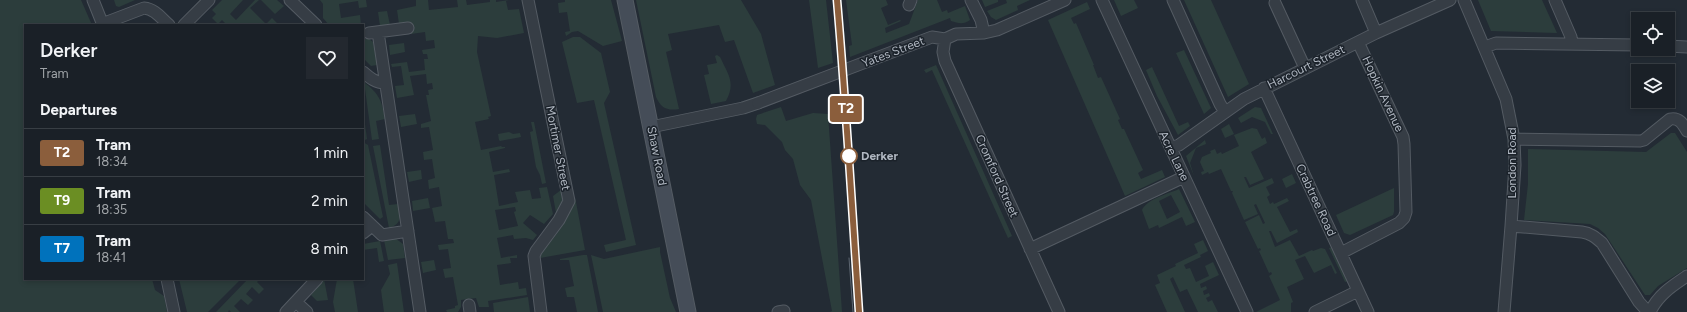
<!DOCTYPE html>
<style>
:root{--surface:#1a2027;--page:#23282f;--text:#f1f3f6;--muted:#9fa3a7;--line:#383e44}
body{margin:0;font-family:Figtree,sans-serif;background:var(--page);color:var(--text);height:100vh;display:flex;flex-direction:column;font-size:15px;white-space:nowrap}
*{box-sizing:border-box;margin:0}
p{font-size:13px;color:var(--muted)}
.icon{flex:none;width:22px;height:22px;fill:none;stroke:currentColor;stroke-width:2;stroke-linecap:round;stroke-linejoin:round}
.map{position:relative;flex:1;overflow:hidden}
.side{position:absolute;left:24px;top:24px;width:340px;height:256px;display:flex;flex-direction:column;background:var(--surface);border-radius:0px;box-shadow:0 2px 6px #0003,0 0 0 1px var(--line)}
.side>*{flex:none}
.badge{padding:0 8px;border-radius:3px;font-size:14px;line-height:26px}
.buttons{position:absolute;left:1631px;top:12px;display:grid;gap:8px}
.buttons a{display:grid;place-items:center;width:44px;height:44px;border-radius:0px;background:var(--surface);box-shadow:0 2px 6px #0003,0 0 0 1px var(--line);font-size:20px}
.map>.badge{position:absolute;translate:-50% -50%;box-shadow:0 0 0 2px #fff}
h2{padding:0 16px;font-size:15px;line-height:36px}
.round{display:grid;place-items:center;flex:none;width:42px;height:42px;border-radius:0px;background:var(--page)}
.head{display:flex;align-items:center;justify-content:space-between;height:68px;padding:0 16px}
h1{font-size:19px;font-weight:600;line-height:30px}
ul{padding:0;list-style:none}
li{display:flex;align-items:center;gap:12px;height:48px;padding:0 16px;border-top:1px solid var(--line)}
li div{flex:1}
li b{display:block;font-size:15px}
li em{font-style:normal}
li .badge{min-width:44px;font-weight:700;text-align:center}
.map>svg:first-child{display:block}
.green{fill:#2c3d3c;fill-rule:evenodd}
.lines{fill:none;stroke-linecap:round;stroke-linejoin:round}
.minor-casing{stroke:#545b63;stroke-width:13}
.secondary-casing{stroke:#545b63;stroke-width:17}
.minor{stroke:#363d45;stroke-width:11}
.secondary{stroke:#454d58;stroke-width:15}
.tram{stroke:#5d6671;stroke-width:1}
.minor-bridge-casing{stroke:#545b63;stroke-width:13;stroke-linecap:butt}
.minor-bridge{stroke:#363d45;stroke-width:11}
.line-casing{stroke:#fff;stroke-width:9}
.line{stroke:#8b5e3c;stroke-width:6}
.stop-dot{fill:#fff;stroke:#8b5e3c;stroke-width:2}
.labels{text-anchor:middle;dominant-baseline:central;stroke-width:3;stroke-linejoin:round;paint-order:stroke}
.street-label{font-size:12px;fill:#b1b8c2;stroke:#1b222a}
.stop-label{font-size:12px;font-weight:bold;fill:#b1b8c2;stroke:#1b222a;text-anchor:start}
</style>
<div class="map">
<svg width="1687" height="312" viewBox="0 0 1687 312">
<rect width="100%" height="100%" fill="#232b34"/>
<path class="green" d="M0,0H81L92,25H25V279H152L155,290L164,296L167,312H0Z
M114,0H135L119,7L116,6Z
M222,0H243L230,14L236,20L255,0H259L250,8L266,24L272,18L279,25H223L225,23L222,20L218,24L212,18L216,14L212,10Z
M261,0H277L284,6L275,14Z
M320,0H366L367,7L359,8L358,1L339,4L341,18L360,15L361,25H329L323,18V4Z
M416,0H428L429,10L458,7L457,0H466L467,5L490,2V0H496V2L509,0L506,1L508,10L519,9L524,33L497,38L478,36L477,52L491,116L488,117L489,119L475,122L481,150L501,146L502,147H505V148L489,152L493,172L509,169L510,172L494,175L499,206L518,202L515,192L530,190L532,199L541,198L539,188L547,187L553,214L544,224L530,215L523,223L537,235L533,240L526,238L514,239L513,235L497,238L501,258L517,255V258H510L511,263L497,265L500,285L518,282L519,289L526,288L527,295L488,301L489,307H479L476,298L461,300V307L458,312H447L446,310L455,308V306L458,305L453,277L445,278L443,269L451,268L448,249L439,250L438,245L454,243L453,239H448L445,221L435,222L432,208L442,206L439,187L429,189L428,180L435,178L432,159L424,160L423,152L433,150L429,127L421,128V124L431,121L426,95H429L428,90L433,89L432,83L427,84L426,74L410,76L414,95L397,98L395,86L404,85L401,66L392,67L391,64L407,62L409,72L425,70L424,59H428L427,54H423L422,50L435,48L434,40L426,41L425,32L411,34L409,23L399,24L397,10L416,6ZM515,207L516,211L514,212L518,226L499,230L495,210Z
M565,0H611L622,41L603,46L578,31L572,32L566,36L565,32L570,31L567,12L559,13L558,3L565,2Z
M636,0H741L761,34L775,85L753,93L734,40L725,42L719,25L668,34L672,50L666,52L679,109C667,111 661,108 656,97Z
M809,0H826L833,63L818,68Z
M846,0H886L888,5L881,8L888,25L900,20L901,21L885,28L886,33L909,24L918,0H937L942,12L947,10L948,13L965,6L970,20C963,25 958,23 951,21L950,18L850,57L849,46L852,45Z
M982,0H998V2L985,7Z
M1006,0H1030L1017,6L1018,10L996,20L991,17L987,11L1007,3Z
M1114,0H1134L1138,8L1121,16Z
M1184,0H1211L1249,84L1228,97Z
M1478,0H1542L1557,33L1491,31Z
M1087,2L1090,9L1071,18L1074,24L1076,23L1094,65H1093L1098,78L1101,77L1120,119L1118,120L1122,129H1124L1143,170L1138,173L1141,179L1162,170L1165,177L1125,196L1048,20Z
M387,11L390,25L380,26L378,12Z
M573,37H580L601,53L610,92L604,103L636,245L606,252L604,245L626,240L594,100L577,103L562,42Z
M363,39H369L373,42L377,65L371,66L363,58Z
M404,43L405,52L390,55L389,45Z
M1184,50L1211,108L1204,114L1176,53Z
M717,55L720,57C728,74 736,83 726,101L711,104L704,75L709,74L707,65L717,63L715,56Z
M936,65L1012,236L1008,238L932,70L926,73L924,70Z
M1152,67L1179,126L1188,122L1190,126L1178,135L1157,96L1146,70Z
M364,82C379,94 382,100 385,119L376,121L379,139L372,140Z
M781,107L786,121L813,113L828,114L842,312H830L832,311L811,200L800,185L793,159L785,150L782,142L765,125L757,124L756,119L757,115Z
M1255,107L1261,108L1273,134H1271L1265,122L1252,117L1241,123L1238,118Z
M363,109L367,139L365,140L363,138Z
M415,114L417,124L401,127L399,116Z
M531,122H534L546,183L542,184L540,175L536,167L530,132L533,131Z
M1229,124L1234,134L1225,138L1221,129Z
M1252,128L1257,129L1262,139L1265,137L1267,143L1251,152L1264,179L1250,185L1246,177H1244L1249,188L1272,178L1274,183L1266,187L1270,195L1267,197L1270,204L1273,202L1274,204L1287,198L1289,201L1277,207L1290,232L1297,229L1298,232L1277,243L1271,231H1269L1275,247L1290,240L1299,256L1312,250L1313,251L1321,248L1325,249L1337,273L1335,274L1331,265L1314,273L1305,256L1295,260L1304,279L1287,287L1293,302L1291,303V312H1256L1280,300L1269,276L1272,274L1271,272L1269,273L1259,251L1261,250L1260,248L1258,249L1245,222L1259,215L1263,224L1265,223L1256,204L1254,205L1258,214L1244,220L1232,193L1233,191H1231L1221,169L1209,174L1208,172L1202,175L1201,172L1204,171L1200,162L1202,157L1211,153L1210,151L1215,149L1217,154L1221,152L1222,154L1239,146L1234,135Z
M509,132L513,134L520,133L521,137L500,141L499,140L498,134Z
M1671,133H1675L1687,152V268L1658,286L1650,295H1645L1605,234L1598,228L1590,224L1524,220L1528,184V149L1646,152Z
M1205,140L1206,144L1196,148L1190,163L1194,176L1186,156Z
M363,142L368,145L383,217L380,219L363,202Z
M380,145L389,205L398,204C400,217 403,223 389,228L373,146Z
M421,170L422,179L409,182L407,172Z
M1292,174L1296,183L1286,188L1282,179Z
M1394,188V212L1393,215L1350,235L1344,233L1336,215Z
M1179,189L1195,222L1186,226L1182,217L1159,228L1158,225L1149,229L1142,210C1147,199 1168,194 1179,189ZM1171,195L1180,212L1167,219L1159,201Z
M561,190L563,202L558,214L556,213L553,196Z
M575,197L585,250L540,258L542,253C555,236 571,218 575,197Z
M428,198L430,208L413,211L412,201Z
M395,238L403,244L405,258L388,260L384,240Z
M1203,240L1208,251L1200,255L1201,257L1184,265L1186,269L1190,268L1196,282L1209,276L1205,266L1213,262L1219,275L1200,284L1201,288L1206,286L1207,289L1203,291L1204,295L1209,293L1210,296L1206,298L1208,302L1212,300L1218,312H1198L1187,289L1180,292L1173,277L1170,279L1185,312H1167L1155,285L1160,283L1157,275L1176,266L1175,264L1198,253L1194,244Z
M380,241L384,261L379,262L377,248L363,250V244Z
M660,247V252L670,298L676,312H603L591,255L604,259Z
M1332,247L1348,281L1345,282L1329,248Z
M583,255H587L598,312H577L574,297H567L565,288L574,286L569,260H560V259Z
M434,260L436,270L423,273L421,262Z
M397,263L404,312H384L381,290L390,274L388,265Z
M179,279H241L208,312H187Z
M248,279H260L257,282L264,289L259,294L252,287L246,294L253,300L248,305L241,299L234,306L240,312H231L229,310L228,312H216Z
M324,279L328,300L317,301L311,295Z
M337,279H353L358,312H335L333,302Z
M528,297L530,312H494L493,303Z"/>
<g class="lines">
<g class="minor-casing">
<path id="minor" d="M93,0L103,25
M290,0L316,25
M528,0L569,201L559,220L536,251L534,256L541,312
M971,0L981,20L984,33
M1102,0L1247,312
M1173,0L1220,104L1225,112
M1362,0L1376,33
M1464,0L1506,99L1514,139L1515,165L1511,226L1504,312
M1555,0L1571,37L1572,44
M1275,3L1305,68
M909,5L911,0
M102,24L144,8C155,9 161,18 169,25
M184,25L209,0
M378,32L420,312
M369,33L408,28
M945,39L943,52L945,61L1059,312
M1668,46L1687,47
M1485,47L1496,43L1638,45
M871,60L932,37L945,39L956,34L984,33L997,30L1065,0
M363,72C370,78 376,83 385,83
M1264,88L1368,312
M651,127L743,108L758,103
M1514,139L1640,141L1644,140L1670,119C1679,117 1683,124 1687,131
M1171,148L1179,145L1244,99L1376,33L1450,0
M363,217L382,235L408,231
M1511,226L1582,232C1590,233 1595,237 1602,243L1639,302L1648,312
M363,233L372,226
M1030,249L1184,177
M1341,253L1399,223L1404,218L1406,212L1404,144L1403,137L1358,42
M167,279L174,312
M296,302L307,312
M469,305L470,312
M286,312L317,279
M778,312L784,311
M1315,312L1358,291
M1650,312C1658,295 1672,286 1687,276"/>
</g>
<g class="secondary-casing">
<path id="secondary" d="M625,0L688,312"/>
</g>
<use href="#minor" class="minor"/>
<use href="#secondary" class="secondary"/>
<path class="tram" d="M837,0L845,84L854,250L859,312
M849,258L853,312"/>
<g class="minor-bridge-casing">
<path id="minor-bridge" d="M758,103L871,60"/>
</g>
<use href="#minor-bridge" class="minor-bridge"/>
</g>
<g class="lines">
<g class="line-casing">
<path id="line" d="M837,0C846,104 852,208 859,312"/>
</g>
<use href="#line" class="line"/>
</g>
<circle class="stop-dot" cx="849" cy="156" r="8"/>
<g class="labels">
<g class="street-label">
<text transform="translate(893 52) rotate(-21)">Yates Street</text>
<text transform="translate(1306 67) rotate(-26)">Harcourt Street</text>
<text transform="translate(1383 94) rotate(65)">Hopkin Avenue</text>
<text transform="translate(558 148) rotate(79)">Mortimer Street</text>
<text transform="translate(657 156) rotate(79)">Shaw Road</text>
<text transform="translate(1174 156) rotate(64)">Acre Lane</text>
<text transform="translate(1512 163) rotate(-90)">London Road</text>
<text transform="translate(997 176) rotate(66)">Cromford Street</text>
<text transform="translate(1316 200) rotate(65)">Crabtree Road</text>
</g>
<g class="stop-label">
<text x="861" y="156">Derker</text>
</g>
</g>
</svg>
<div class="buttons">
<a><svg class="icon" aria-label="locate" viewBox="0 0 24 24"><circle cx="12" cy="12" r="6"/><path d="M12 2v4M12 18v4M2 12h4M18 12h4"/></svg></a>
<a><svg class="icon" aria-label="layers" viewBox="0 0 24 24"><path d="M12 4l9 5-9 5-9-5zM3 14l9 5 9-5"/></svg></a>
</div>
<b class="badge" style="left:846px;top:109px;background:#8b5e3c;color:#fff">T2</b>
<section class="side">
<div class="head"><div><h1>Derker</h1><p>Tram</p></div><a class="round"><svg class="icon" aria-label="heart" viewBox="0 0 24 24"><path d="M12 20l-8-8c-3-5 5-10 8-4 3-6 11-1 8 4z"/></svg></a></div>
<h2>Departures</h2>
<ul>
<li><span class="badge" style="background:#8b5e3c;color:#fff">T2</span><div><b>Tram</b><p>18:34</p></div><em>1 min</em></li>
<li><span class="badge" style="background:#6b8e23;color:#fff">T9</span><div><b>Tram</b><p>18:35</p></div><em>2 min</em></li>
<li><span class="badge" style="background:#0072bc;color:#fff">T7</span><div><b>Tram</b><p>18:41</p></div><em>8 min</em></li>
</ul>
</section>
</div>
